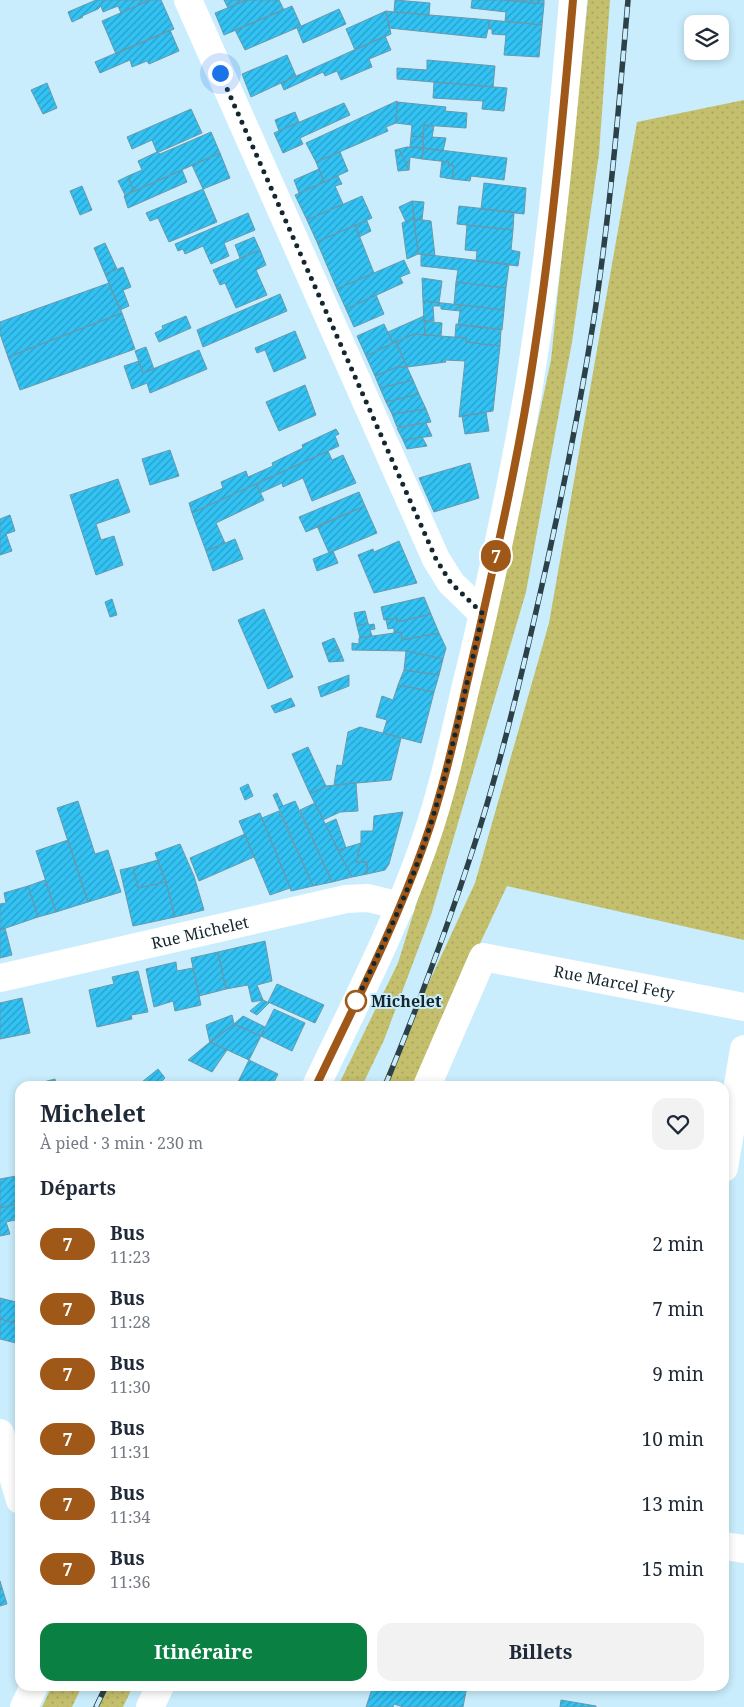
<!DOCTYPE html>
<html lang="fr">
<meta charset="utf-8">
<style>
:root{--surface:#fff;--page:#f2f2f3;--text:#1f2937;--muted:#747a83;--accent:#0b8043}
body{margin:0;font-family:"Noto Serif",serif;background:var(--page);color:var(--text);height:100vh;display:flex;flex-direction:column;font-size:19px;white-space:nowrap}
*{box-sizing:border-box;margin:0}
p{font-size:16px;color:var(--muted)}
.icon{flex:none;width:28px;height:28px;fill:none;stroke:currentColor;stroke-width:2;stroke-linecap:round;stroke-linejoin:round}
.map{position:relative;flex:1;overflow:hidden}
.sheet{position:absolute;left:15px;top:1081px;width:714px;height:610px;display:flex;flex-direction:column;background:var(--surface);border-radius:15px;box-shadow:0 2px 8px #0003}
.sheet>*{flex:none}
.badge{padding:0 10px;border-radius:16px;font-size:18px;line-height:32px}
.buttons{position:absolute;left:684px;top:15px;display:grid;gap:10px}
.buttons a{display:grid;place-items:center;width:45px;height:45px;border-radius:10px;background:var(--surface);box-shadow:0 2px 8px #0003;font-size:25px}
.you{position:absolute;width:25px;height:25px;margin:-12px;border:4px solid #fff;border-radius:50%;background:#1a73e8;box-shadow:0 0 0 8px #1a73e833}
.map>.badge{position:absolute;translate:-50% -50%;box-shadow:0 0 0 2px #fff}
h2{padding:0 25px;font-size:19px;line-height:45px}
.round{display:grid;place-items:center;flex:none;width:52px;height:52px;border-radius:15px;background:var(--page)}
.head{display:flex;align-items:center;justify-content:space-between;height:85px;padding:0 25px}
h1{font-size:24px;font-weight:700;line-height:38px}
.cta{display:flex;gap:10px;margin-top:auto;padding:10px 25px}
.cta a{flex:1;height:58px;border-radius:15px;background:var(--accent);color:#fff;font-size:20px;font-weight:700;line-height:58px;text-align:center}
.cta a+a{background:var(--page);color:var(--text)}
ul{padding:0;list-style:none}
li{display:flex;align-items:center;gap:15px;height:65px;padding:0 25px}
li div{flex:1}
li b{display:block;font-size:19px}
li em{font-style:normal}
li .badge{min-width:55px;font-weight:700;text-align:center}
.map>svg:first-child{display:block}
.grass{fill:url(#grass-dots)}
.building{fill:url(#building-hatch);stroke:#6c97a9}
.lines{fill:none;stroke-linecap:round;stroke-linejoin:round}
.minor{stroke:#fff;stroke-width:28}
.rail-casing{stroke:#2c4048;stroke-width:5.5}
.rail{stroke:#c9edfc;stroke-width:4;stroke-dasharray:11;stroke-linecap:butt}
.line-casing{stroke:#fff;stroke-width:11}
.line{stroke:#9f5818;stroke-width:8}
.walk{stroke:#15272e;stroke-width:5;stroke-dasharray:0 9}
.stop-dot{fill:#fff;stroke:#9f5818;stroke-width:2.5}
.labels{text-anchor:middle;dominant-baseline:central;stroke-width:4;stroke-linejoin:round;paint-order:stroke}
.street-label{font-size:16px;fill:#15272e;stroke:#c9edfc}
.stop-label{font-size:16px;font-weight:bold;fill:#15272e;stroke:#c9edfc;text-anchor:start}
</style>
<div class="map">
<svg width="744" height="1707" viewBox="0 0 744 1707">
<defs>
<pattern id="grass-dots" width="8" height="8" patternUnits="userSpaceOnUse" patternTransform="scale(1.25)"><rect width="8" height="8" fill="#c4bf6c"/><path d="M2 2h.1M6 6h.1" fill="none" stroke="#a8a45e" stroke-width="1.8" stroke-linecap="round"/></pattern>
<pattern id="building-hatch" width="6" height="6" patternUnits="userSpaceOnUse" patternTransform="scale(1.25)"><rect width="6" height="6" fill="#32c3f4"/><path d="M-1 1l2-2M0 6l6-6M5 7l2-2" fill="none" stroke="#299ec6"/></pattern>
</defs>
<rect width="100%" height="100%" fill="#c9edfc"/>
<path class="grass" d="M588,0H610L599,154L572,342L526,592L431,915L384,1040L362,1086H338L398,963L454,782L499,604L551,360Z
M744,100V940L507,886L413,1086H381L475,883L549,623L637,122Z
M52,1686H82L72,1707H42Z
M104,1686H133L123,1707H95Z"/>
<path class="building" d="M96,0H150L121,13L118,6L103,12L101,6L98,9L82,16L83,17L72,22L68,12Z
M150,0H161L174,29L116,54L102,21Z
M224,0H247L228,8Z
M247,0H279L284,10L224,35L215,13Z
M395,0L430,3L429,15L394,12Z
M472,0H504L544,4L542,25L505,21L506,12L471,8Z
M504,0H544V4Z
M292,6L301,26L245,50L235,30Z
M339,9L346,24L303,43L297,28Z
M386,11L394,12L490,20L486,38L389,28Z
M386,11L391,34L355,50L346,29Z
M490,20L542,25L539,57L504,55L506,35L492,34V29H488Z
M170,30L179,51L149,64L147,61L132,67L130,60L100,73L95,62Z
M385,36L391,50L369,59L372,67L341,80L337,71L325,76L323,72L284,90L281,83Z
M287,55L296,76L251,97L242,74Z
M427,60L495,66L493,87L397,79V68L427,70Z
M434,82L507,88L504,111L482,109L483,101L433,98Z
M47,83L57,108L43,114L31,90Z
M397,101L396,123L386,127L388,131L316,162L306,143Z
M397,102L446,107L445,111L467,113L466,128L424,125L423,137L411,136L412,125L396,123Z
M344,103L350,115L300,138L303,144L283,153L274,133Z
M191,109L202,133L159,152H157L152,140L132,149L127,137Z
M295,112L299,122L279,131L275,120Z
M424,125L434,126L432,137L446,138L443,151L423,148Z
M211,132L220,153L134,191L128,176L142,170L138,161L157,152L160,154Z
M411,136L423,137V148L410,147Z
M407,147L423,148L422,159L410,157L409,170L399,149Z
M423,148L507,158L504,180L471,176L470,181L452,179L454,166L448,165L449,162L422,159Z
M399,149L409,170L398,171L395,150Z
M340,152L348,171L324,182L316,162Z
M220,153L230,178L203,189L192,165Z
M442,161L449,162L448,165L454,166L452,179L440,177Z
M319,169L324,182L299,193L294,180Z
M182,170L187,182L128,208L124,196Z
M128,176L134,191L125,195L118,181Z
M338,176L342,184L335,186L343,204L307,220L295,195Z
M484,183L526,188L524,214L481,209Z
M82,186L92,210L80,215L70,191Z
M203,189L217,222L169,242L158,218L150,221L146,213Z
M362,196L372,218L317,242L307,220Z
M412,201L424,202L422,220L414,219Z
M412,201L414,218L406,222L399,207Z
M459,206L514,212L513,230L457,224Z
M248,213L255,230L224,243L229,256L211,264L203,246L185,254L183,249L178,251L175,244Z
M414,218L418,254L407,259L402,223Z
M414,219L431,221L435,256L418,254Z
M367,221L371,231L359,237L355,225Z
M355,225L374,273L337,289L317,242Z
M467,225L513,230L511,250L520,252L518,266L476,261L477,251L465,250Z
M254,237L260,250L240,258L235,245Z
M105,243L117,269L105,274L94,248Z
M260,250L266,265L256,270L267,295L236,308L225,283L220,285L213,270Z
M421,254L509,264L506,288L456,282L458,270L421,266Z
M404,260L410,273L400,277L403,283L346,309L337,289Z
M123,267L131,287L123,290L129,306L120,310L105,274Z
M422,278L442,281L439,303L423,301Z
M456,282L506,288L504,310L454,304Z
M109,283L122,313L8,357L0,334V322Z
M280,294L287,311L203,347L197,330Z
M376,295L384,314L354,327L346,309Z
M423,301L461,305L460,311L441,309V306H433L434,321H424Z
M461,305L504,310L502,330L458,325Z
M122,313L135,349L20,390L8,357Z
M186,316L191,328L159,342L155,333L163,329L162,326Z
M424,316L425,335L414,334L393,343L388,332Z
M424,321L442,323L441,336L425,335Z
M384,324L393,343L366,356L357,336Z
M456,324L501,329L500,346L466,342V338L455,337Z
M295,331L306,358L274,372L265,350L257,353L255,348Z
M414,334L466,338V342L500,346L493,411L459,417L465,361L445,360L446,362L407,367L396,342Z
M396,342L407,367H397L375,376L366,356Z
M146,347L154,369L143,373L135,351Z
M199,350L207,369L150,393L147,383L132,389L124,366L139,361L143,373Z
M397,367H407L413,380L380,388L375,376Z
M413,380L419,394L386,402L380,388Z
M305,385L316,415L279,431L266,402Z
M419,394L426,409L392,414L386,402Z
M426,409L431,422L397,427L392,414Z
M486,412L489,431L465,434L462,416Z
M426,423L432,436L403,440L397,428Z
M336,429L339,434L335,436L339,446L192,513L189,503L223,488L221,482L246,471L248,477L273,466L272,463L303,448L302,445Z
M422,437L427,446L407,449L403,440Z
M170,450L179,476L150,485L142,459Z
M328,451L332,460L343,455L356,483L312,501L303,478L283,487L282,483L260,493L256,484Z
M470,463L479,498L434,512L419,478Z
M118,479L130,512L96,524L101,540L114,536L123,565L96,575L70,495Z
M256,484L264,500L216,523L225,543L206,551L192,513Z
M359,492L365,506L306,532L299,517Z
M365,506L377,533L329,553L317,526Z
M10,515L15,531L6,534L12,551L0,555V519Z
M235,539L243,559L213,571L206,551Z
M399,541L417,583L374,593L358,555L373,549L374,552Z
M333,551L338,563L317,571L313,559Z
M424,597L431,614L397,622V618L384,620L381,607Z
M112,599L117,615L110,617L105,602Z
M264,609L293,677L268,689L238,620Z
M365,611L368,623L357,626L354,613Z
M431,614L439,633L402,640L401,632L394,633V628L388,629L386,620L397,618V622Z
M368,623L369,625L374,624L375,629L370,630L372,636L360,638L357,626Z
M401,632L402,640L439,633L446,648L443,659L406,651L352,650V643L359,644V638Z
M334,638L339,649L326,654L322,643Z
M339,649L344,661L329,662L326,654Z
M406,651L443,659L439,675L404,670Z
M404,670L439,675L434,692L398,685Z
M349,675V686L321,697L318,687Z
M398,685L434,692L421,743L383,733L387,720L376,717L382,696L393,700Z
M291,698L295,706L275,713L271,706Z
M360,727L401,738L391,780L334,785L337,765L342,766L348,732Z
M308,747L326,786L310,794L292,754Z
M356,783L358,811L340,812L323,820L310,794L326,786Z
M248,784L253,796L245,800L240,788Z
M277,793L283,806L295,801L332,882L313,886L273,795Z
M78,801L95,854L108,850L121,892L88,902L57,808Z
M315,803L338,850L352,877L332,882L300,810Z
M279,811L313,886L291,891L290,888L262,818Z
M403,812L389,864L385,870L367,874V862H356L361,843V831H373L374,816Z
M260,813L290,888L270,895L239,821Z
M336,819L346,848L338,850L325,824Z
M245,834L254,857L199,881L190,858Z
M68,840L88,902L56,912L36,851Z
M361,843L356,862H367V874L352,877L338,850Z
M180,844L194,876L204,910L175,917L166,882L155,853Z
M158,860L166,882L138,888L133,867Z
M133,867L138,888L166,882L175,917L133,926L120,870Z
M45,880L56,912L38,917L28,886Z
M28,886L38,917L0,930V904L6,903L4,893Z
M5,928L12,955L0,958V930Z
M265,941L272,981L257,985L263,1000L252,1002L248,985L226,989L218,952Z
M218,952L226,989L199,996L191,958Z
M176,962L177,971L193,968L201,1005L175,1011L173,1001L154,1007L146,969Z
M138,971L148,1012L131,1015L132,1019L97,1027L89,990L114,984L112,977Z
M277,984L324,1005L315,1023L268,1002Z
M22,998L30,1033L0,1039V1003Z
M263,1000L269,1003L257,1015L250,1011Z
M274,1009L305,1023L292,1051L261,1036Z
M232,1015L234,1024L210,1043L206,1025Z
M243,1016L265,1027L261,1036L234,1024Z
M234,1024L261,1036L249,1060L210,1042Z
M210,1042L227,1050L212,1072L188,1060Z
M249,1060L278,1074L272,1086H242L237,1084Z
M158,1069L165,1078L162,1081L155,1086H137Z
M55,1079L57,1086H28Z
M16,1176L20,1190V1203L0,1208V1179Z
M20,1203V1219L6,1222L10,1234L0,1236V1208Z
M0,1298L20,1303V1324L0,1319Z
M0,1319L20,1324V1344L0,1339Z
M0,1581L7,1604L0,1606Z
M373,1686H467L463,1707H403L394,1704L393,1707H366Z
M561,1700L596,1706V1707H560Z"/>
<g class="lines">
<g class="minor">
<path d="M188,0L436,559L451,583L483,614"/>
<path id="s1" d="M0,978L346,899L368,898L401,906"/>
<path d="M316,1086C354,1006 395,927 424,844C446,782 458,716 474,653C497,554 519,454 534,354C552,237 563,118 573,0"/>
<path id="s2" d="M427,1086L483,957L744,1007"/>
<path d="M724,1168L744,1049"/>
<path d="M0,1433L20,1500"/>
<path d="M724,1546L744,1549"/>
<path d="M24,1707L34,1686"/>
<path d="M150,1707L160,1686"/>
</g>
<g class="rail-casing">
<path id="rail" d="M385,1086C417,1008 447,929 473,849C498,773 517,694 535,616C558,517 578,419 594,318C610,213 619,106 628,0
M96,1707L106,1686"/>
</g>
<use href="#rail" class="rail"/>
</g>
<g class="lines">
<g class="line-casing">
<path id="line" d="M316,1086C354,1006 395,927 424,844C448,777 461,705 478,636C499,543 520,449 534,354C552,237 563,118 573,0"/>
</g>
<use href="#line" class="line"/>
<path class="walk" d="M220,73L436,559L451,583L483,614C464,691 450,769 424,844C406,898 381,949 356,1001"/>
</g>
<circle class="stop-dot" cx="356" cy="1001" r="10"/>
<g class="labels">
<g class="street-label">
<text stroke="none"><textPath href="#s1" startOffset="205">Rue Michelet</textPath></text>
<text stroke="none"><textPath href="#s2" startOffset="274">Rue Marcel Fety</textPath></text>
</g>
<g class="stop-label">
<text x="371" y="1001">Michelet</text>
</g>
</g>
</svg>
<div class="buttons">
<a><svg class="icon" aria-label="layers" viewBox="0 0 24 24"><path d="M12 4l9 5-9 5-9-5zM3 14l9 5 9-5"/></svg></a>
</div>
<div class="you" style="left:220px;top:73px"></div>
<b class="badge" style="left:496px;top:556px;background:#9f5818;color:#fff">7</b>
<section class="sheet">
<div class="head"><div><h1>Michelet</h1><p>À pied · 3 min · 230 m</p></div><a class="round"><svg class="icon" aria-label="heart" viewBox="0 0 24 24"><path d="M12 20l-8-8c-3-5 5-10 8-4 3-6 11-1 8 4z"/></svg></a></div>
<h2>Départs</h2>
<ul>
<li><span class="badge" style="background:#9f5818;color:#fff">7</span><div><b>Bus</b><p>11:23</p></div><em>2 min</em></li>
<li><span class="badge" style="background:#9f5818;color:#fff">7</span><div><b>Bus</b><p>11:28</p></div><em>7 min</em></li>
<li><span class="badge" style="background:#9f5818;color:#fff">7</span><div><b>Bus</b><p>11:30</p></div><em>9 min</em></li>
<li><span class="badge" style="background:#9f5818;color:#fff">7</span><div><b>Bus</b><p>11:31</p></div><em>10 min</em></li>
<li><span class="badge" style="background:#9f5818;color:#fff">7</span><div><b>Bus</b><p>11:34</p></div><em>13 min</em></li>
<li><span class="badge" style="background:#9f5818;color:#fff">7</span><div><b>Bus</b><p>11:36</p></div><em>15 min</em></li>
</ul>
<div class="cta"><a>Itinéraire</a><a>Billets</a></div>
</section>
</div>
